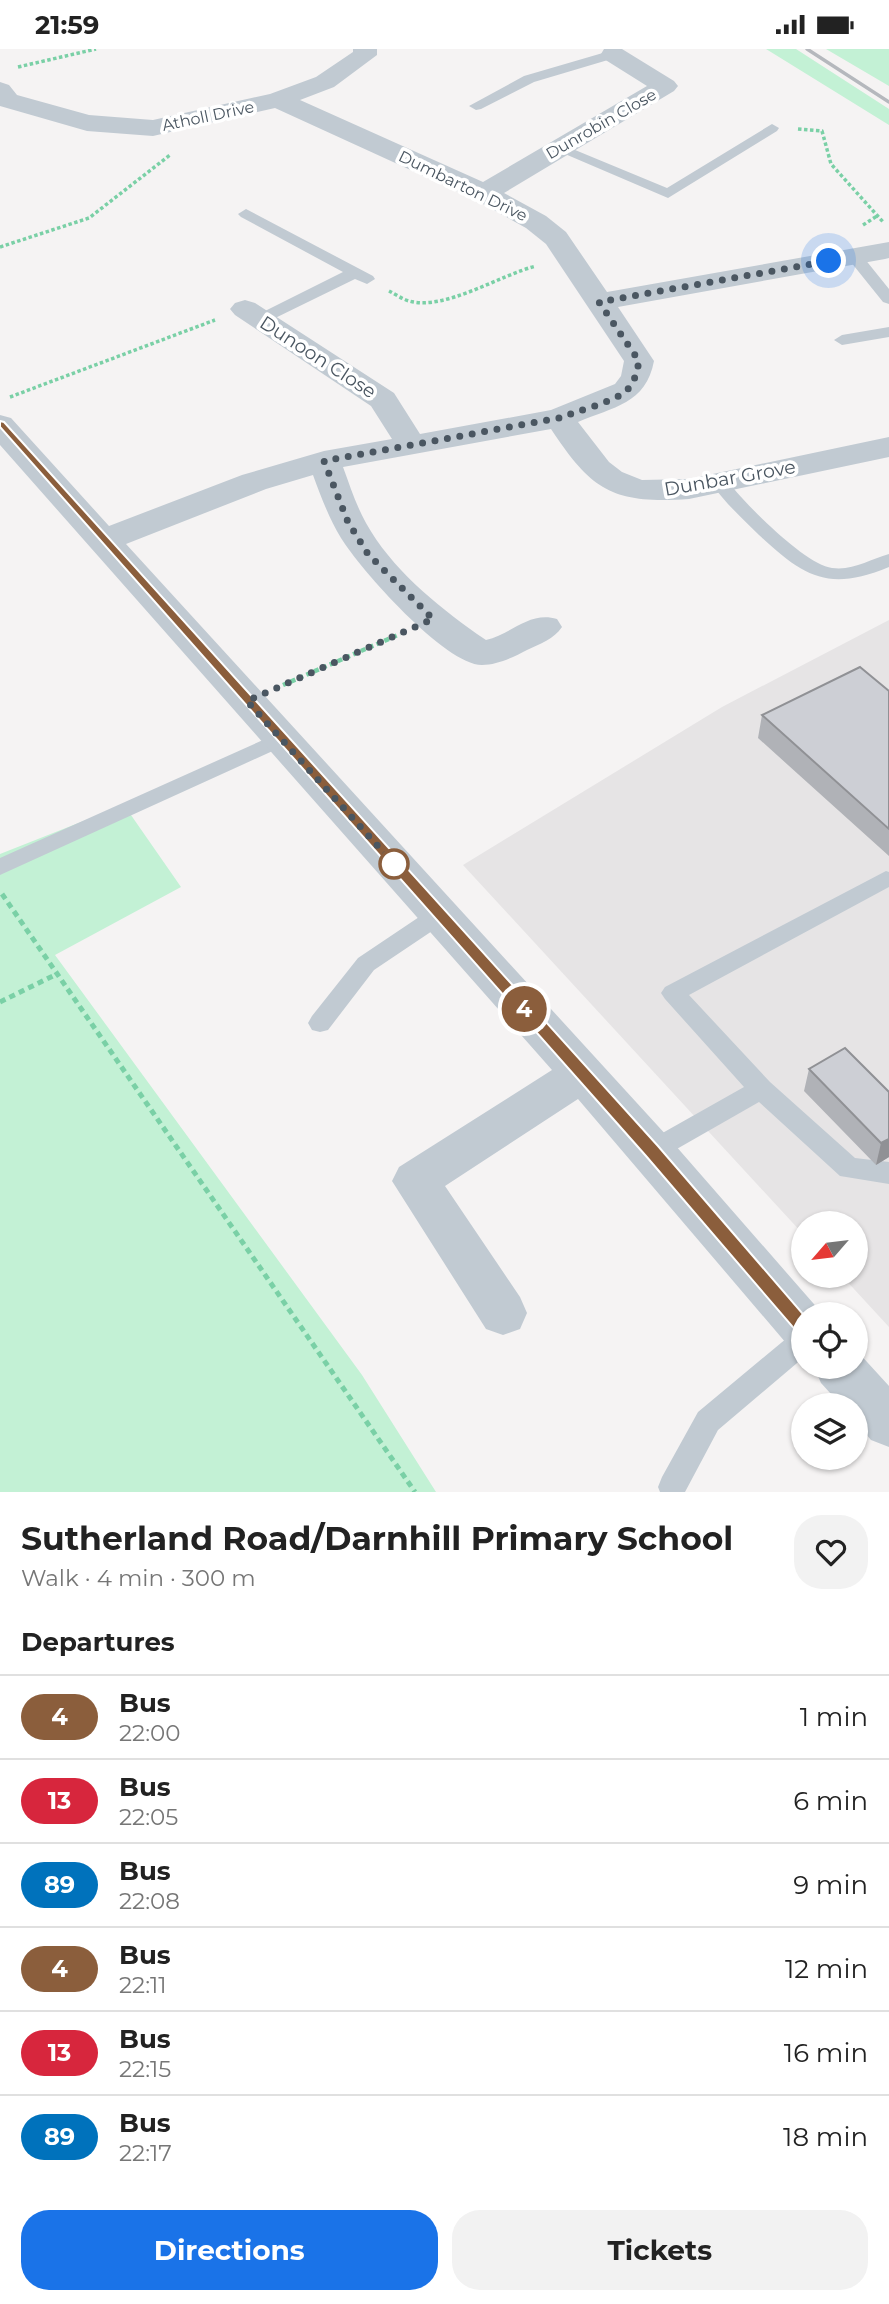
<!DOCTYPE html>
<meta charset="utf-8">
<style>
:root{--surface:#fff;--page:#f2f2f2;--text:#222;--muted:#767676;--line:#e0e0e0;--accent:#1a73e8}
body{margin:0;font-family:Montserrat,sans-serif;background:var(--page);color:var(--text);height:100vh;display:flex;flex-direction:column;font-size:26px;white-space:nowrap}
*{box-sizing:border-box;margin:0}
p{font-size:23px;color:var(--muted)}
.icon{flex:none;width:38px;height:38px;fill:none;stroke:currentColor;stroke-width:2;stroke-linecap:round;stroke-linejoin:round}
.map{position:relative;height:1443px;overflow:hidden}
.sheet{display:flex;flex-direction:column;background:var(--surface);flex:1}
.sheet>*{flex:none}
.badge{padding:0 14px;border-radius:23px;font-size:24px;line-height:46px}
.needle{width:46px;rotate:242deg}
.buttons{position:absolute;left:791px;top:1162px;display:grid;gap:14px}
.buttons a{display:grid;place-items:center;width:77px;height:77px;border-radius:50%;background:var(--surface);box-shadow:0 2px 5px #0004;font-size:35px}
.you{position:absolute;width:35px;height:35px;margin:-18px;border:5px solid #fff;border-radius:50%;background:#1a73e8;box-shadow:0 0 0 10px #1a73e833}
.map>.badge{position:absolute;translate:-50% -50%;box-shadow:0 0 0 4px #fff}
h2{padding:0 21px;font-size:26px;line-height:63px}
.round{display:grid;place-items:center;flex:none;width:74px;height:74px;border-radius:28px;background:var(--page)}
.summary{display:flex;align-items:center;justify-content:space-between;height:119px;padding:0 21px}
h1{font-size:33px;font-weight:700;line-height:52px}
.button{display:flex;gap:14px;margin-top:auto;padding:14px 21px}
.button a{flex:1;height:80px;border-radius:28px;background:var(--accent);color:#fff;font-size:28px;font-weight:700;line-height:80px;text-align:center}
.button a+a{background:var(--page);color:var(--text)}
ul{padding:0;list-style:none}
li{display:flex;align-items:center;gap:21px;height:84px;padding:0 21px;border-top:2px solid var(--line)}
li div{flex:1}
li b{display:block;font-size:26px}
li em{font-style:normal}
li .badge{min-width:77px;font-weight:700;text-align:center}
.status{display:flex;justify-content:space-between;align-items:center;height:49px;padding:0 35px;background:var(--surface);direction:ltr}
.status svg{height:19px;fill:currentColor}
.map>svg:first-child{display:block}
.education{fill:#e6e4e5}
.green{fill:#c3f1d5}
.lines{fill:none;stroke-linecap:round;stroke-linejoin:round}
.path-far2{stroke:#7ad0a6;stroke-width:3.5;stroke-dasharray:3.5 2.5;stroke-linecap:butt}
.path-far1{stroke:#7ad0a6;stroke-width:4.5;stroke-dasharray:5 3.5;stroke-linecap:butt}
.path{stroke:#7ad0a6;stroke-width:5;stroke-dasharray:6 4.5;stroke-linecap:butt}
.service{fill:#c1cad2;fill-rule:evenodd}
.minor{fill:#c1cad2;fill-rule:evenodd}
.rail{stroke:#b5b8bd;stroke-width:3.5}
.wall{fill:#b0b2b7}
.shaded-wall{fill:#909195}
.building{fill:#cdcfd5;stroke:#909195;stroke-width:2}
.line{fill:#8b5e3c;stroke:#fff;stroke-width:2}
.walk{stroke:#4a5661;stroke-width:7;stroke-dasharray:0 12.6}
.stop-dot{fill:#fff;stroke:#8b5e3c;stroke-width:3.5}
.labels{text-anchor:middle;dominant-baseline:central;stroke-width:7;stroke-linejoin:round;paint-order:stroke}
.far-street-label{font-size:16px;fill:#4a5661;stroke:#fff}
.street-label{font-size:19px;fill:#4a5661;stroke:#fff}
</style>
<div class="status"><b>21:59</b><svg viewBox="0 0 49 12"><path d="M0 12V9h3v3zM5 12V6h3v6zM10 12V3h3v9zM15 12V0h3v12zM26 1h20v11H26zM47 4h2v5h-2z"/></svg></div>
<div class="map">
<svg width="889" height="1443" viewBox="0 0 889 1443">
<rect width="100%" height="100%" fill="#f5f3f3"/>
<path class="education" d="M889,571V1278L842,1227H856V1174H803V1185L463,816L722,658Z"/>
<path class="green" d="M766,0H796L889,60V76Z
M826,0H889V37Z
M124,756L181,838L55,906L362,1326L436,1443H0V805Z"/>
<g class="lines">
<path class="path-far2" d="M18,18L96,0
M798,80L822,82L831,115L884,174
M863,176L877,167
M0,198L89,169L170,106
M389,242C395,245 402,250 409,252C445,262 500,226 536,217
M10,348L215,271"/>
<path class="path-far1" d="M283,636L400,585"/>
<path class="path" d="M2,845L415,1443
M0,953L57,925"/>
<path class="service" d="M613,1L620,5L618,8L534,33L481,60L476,61L469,57L524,27Z
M772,75L779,79L777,82L668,149L551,99L553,96H563L667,139Z
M246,160L373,227L375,230L367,235L355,230L267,273H255L253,270L255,267L343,223L241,168L238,165Z
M854,202L860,204L889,240V255L883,253L846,207Z
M889,278V288L842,296L834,291L842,286Z
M720,429L726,430C743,453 805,516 832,519C853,522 870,510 889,505V518C828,543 804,528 759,486C742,469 725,454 711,434Z
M281,683L288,685L291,690L288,695L0,826V809Z
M886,822L889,823V838L689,946L770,1033L855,1109L889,1113V1135L840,1127L759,1053L661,1109L652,1113L643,1109L640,1102L643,1095L744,1038L665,950L661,944L665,938Z
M439,857L447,860L450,866L447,872L374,921L328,981L320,983L312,981L308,974L312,967L358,909L431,860Z
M803,1281V1309L718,1381L685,1443H660L658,1438L662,1428L698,1363L793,1284Z"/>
<path class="minor" d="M353,0H377V6L334,38L300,51L483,133L647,37L604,10L601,5L604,0H622L674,32L678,37L674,42L504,144L546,167L566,183L607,243L889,193V209L885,210L618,258L654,312C646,355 613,358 578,373L609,413L622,423L642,431L689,430L889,388V408L689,450C613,455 592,442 551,380L343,418C350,437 356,456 366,474C391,519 435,555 477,585L486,591C512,585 529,562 557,570L562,578C554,590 540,595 527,601C514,608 497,616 482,616C445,616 360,520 341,489C329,469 321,448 313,426L266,440L126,495L668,1088L820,1262L822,1265H803V1300L786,1294L578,1050L445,1137L520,1248L527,1264L520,1280L503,1286L486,1280L392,1132L399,1118L552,1021L0,396V366L11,369L109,477L242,426L324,402L392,390L371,357L235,266L230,260L235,254L245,251L255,254L394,344L420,385L551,361L615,335L621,327L624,312L546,195L526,179L474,150L275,59L153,87L87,82L0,57V33L9,36L17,46L89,66L153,71L270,45L316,28L353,3Z
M857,1302L889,1337V1398L871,1391L856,1374V1356H841L821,1334L814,1318H856Z"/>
<path class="rail" d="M807,0L889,53"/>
</g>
<path class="wall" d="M889,642V807L758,689L762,666Z
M845,999L889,1108L876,1116L804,1042L809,1020Z"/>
<path class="shaded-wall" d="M889,1090V1108L876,1116L881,1094Z"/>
<path class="building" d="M860,618L889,642V780L762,666Z
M845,999L889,1043V1090L881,1094L809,1020Z"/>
<path class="line" d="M0,372L4,373L658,1097L809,1272L812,1278L809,1283L803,1285L797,1283L646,1107L0,378Z"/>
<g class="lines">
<path class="walk" d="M394,815L247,652L433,570L368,505L348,473L324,412L559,369C575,363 615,352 626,342C635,334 637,322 639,312L599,253L829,212"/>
</g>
<circle class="stop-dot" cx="394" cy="815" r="14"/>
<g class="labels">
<g class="far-street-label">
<text transform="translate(208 67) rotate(-12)">Atholl Drive</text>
<text transform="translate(601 75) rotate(-30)">Dunrobin Close</text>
<text transform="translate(463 137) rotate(26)">Dumbarton Drive</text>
</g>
<g class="street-label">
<text transform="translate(318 308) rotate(33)">Dunoon Close</text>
<text transform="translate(730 429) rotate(-10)">Dunbar Grove</text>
</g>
</g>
</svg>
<div class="buttons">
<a><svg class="needle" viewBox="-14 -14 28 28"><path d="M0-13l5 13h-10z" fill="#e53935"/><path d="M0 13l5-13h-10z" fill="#767676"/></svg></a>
<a><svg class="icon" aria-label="locate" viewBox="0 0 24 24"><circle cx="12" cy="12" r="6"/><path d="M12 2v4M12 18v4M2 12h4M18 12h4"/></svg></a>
<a><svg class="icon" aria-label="layers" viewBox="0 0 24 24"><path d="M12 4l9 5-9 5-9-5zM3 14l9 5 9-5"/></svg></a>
</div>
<div class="you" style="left:829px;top:212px"></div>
<b class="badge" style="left:524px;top:960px;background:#8b5e3c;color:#fff">4</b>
</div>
<section class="sheet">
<div class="summary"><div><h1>Sutherland Road/Darnhill Primary School</h1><p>Walk · 4 min · 300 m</p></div><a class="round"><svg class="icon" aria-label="heart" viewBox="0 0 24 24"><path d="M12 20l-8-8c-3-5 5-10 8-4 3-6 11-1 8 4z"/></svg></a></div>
<h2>Departures</h2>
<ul>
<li><span class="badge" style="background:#8b5e3c;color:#fff">4</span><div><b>Bus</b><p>22:00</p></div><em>1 min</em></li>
<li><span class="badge" style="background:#d7263d;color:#fff">13</span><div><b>Bus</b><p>22:05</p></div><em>6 min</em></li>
<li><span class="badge" style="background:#0072bc;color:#fff">89</span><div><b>Bus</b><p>22:08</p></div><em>9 min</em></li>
<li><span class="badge" style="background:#8b5e3c;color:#fff">4</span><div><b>Bus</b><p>22:11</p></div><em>12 min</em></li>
<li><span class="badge" style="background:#d7263d;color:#fff">13</span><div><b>Bus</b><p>22:15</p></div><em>16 min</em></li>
<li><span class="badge" style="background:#0072bc;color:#fff">89</span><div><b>Bus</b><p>22:17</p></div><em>18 min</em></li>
</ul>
<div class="button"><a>Directions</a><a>Tickets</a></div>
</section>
